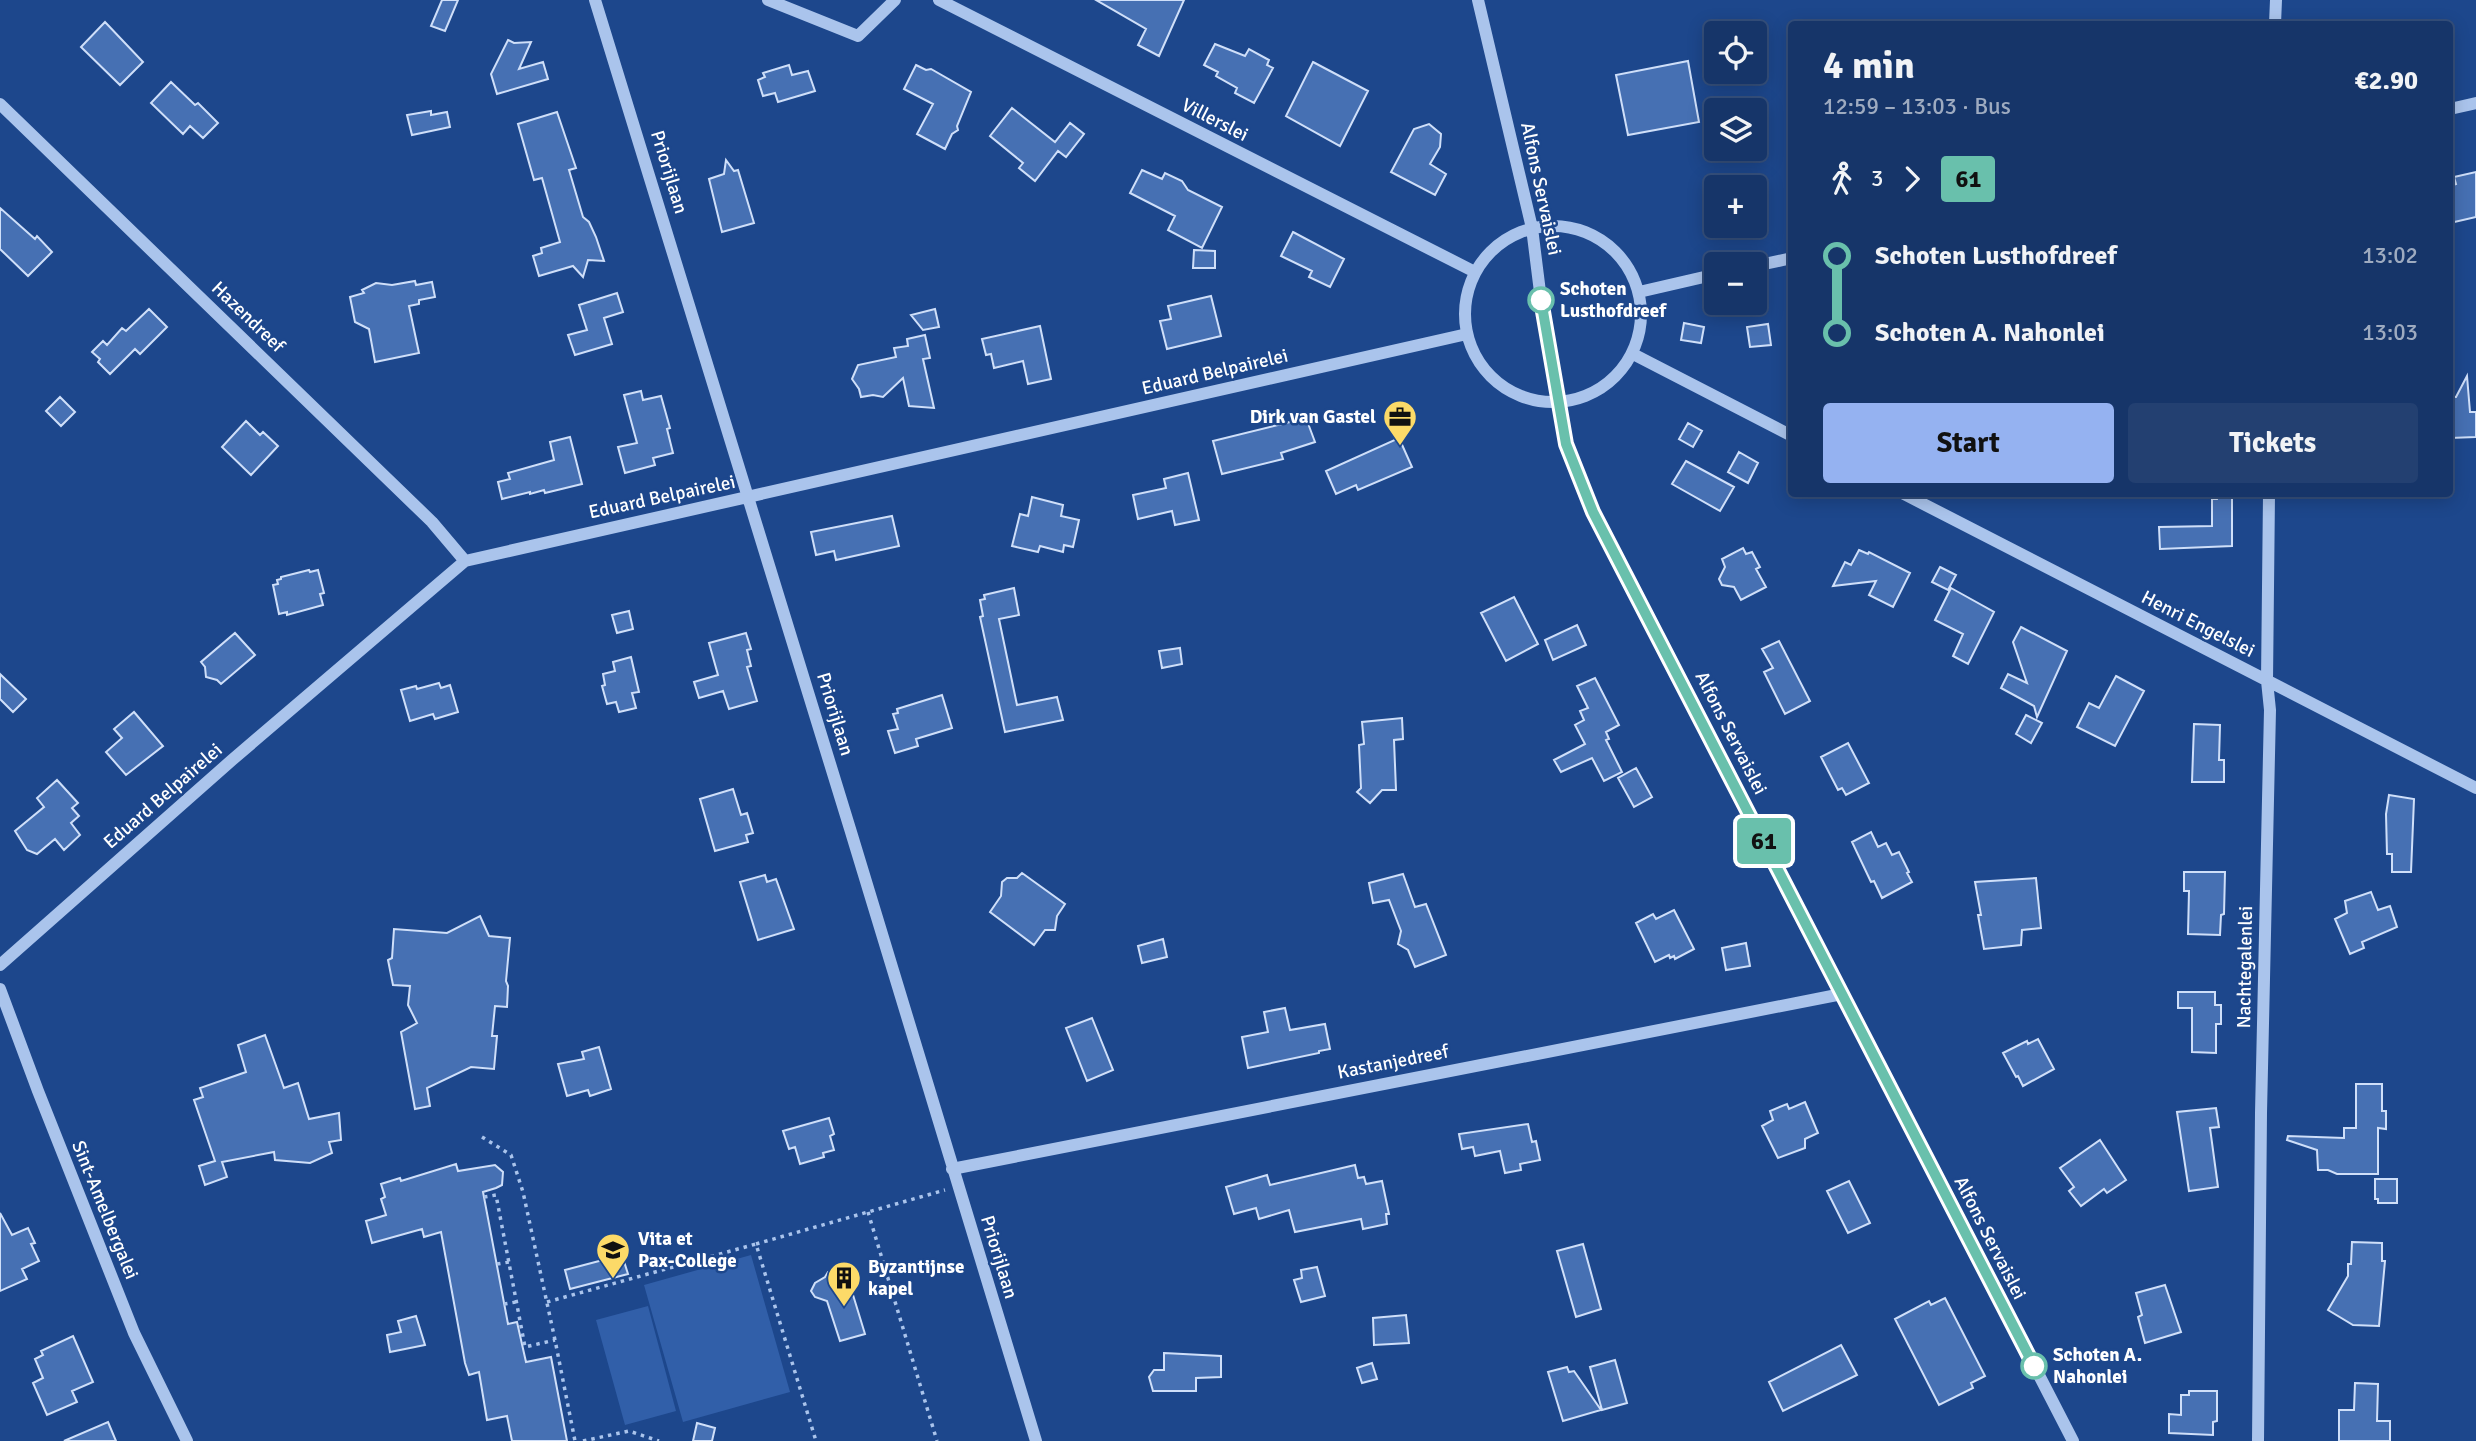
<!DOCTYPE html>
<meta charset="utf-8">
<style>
:root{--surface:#163569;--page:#234071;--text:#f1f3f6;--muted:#9eabc0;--line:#35507d;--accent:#95b2f1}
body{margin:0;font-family:Signika,sans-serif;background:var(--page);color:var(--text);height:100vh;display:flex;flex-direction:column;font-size:26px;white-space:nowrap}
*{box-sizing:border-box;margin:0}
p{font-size:23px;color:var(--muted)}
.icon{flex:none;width:38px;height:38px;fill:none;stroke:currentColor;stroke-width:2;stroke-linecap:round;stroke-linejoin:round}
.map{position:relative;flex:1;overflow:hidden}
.sheet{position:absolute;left:1788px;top:21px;width:665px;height:476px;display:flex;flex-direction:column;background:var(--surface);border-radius:7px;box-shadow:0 4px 18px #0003,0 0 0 2px var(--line)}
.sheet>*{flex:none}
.badge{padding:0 14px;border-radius:5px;font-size:24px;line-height:46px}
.controls{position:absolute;left:1704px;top:21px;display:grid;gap:14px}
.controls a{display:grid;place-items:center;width:63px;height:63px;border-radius:7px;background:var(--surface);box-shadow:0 4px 18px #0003,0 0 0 2px var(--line);font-size:35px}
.map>.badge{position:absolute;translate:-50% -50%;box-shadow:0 0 0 4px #fff}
.legs{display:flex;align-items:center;gap:10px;height:77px;padding:0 35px;font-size:23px}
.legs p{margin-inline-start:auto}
.overview{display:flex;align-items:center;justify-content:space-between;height:119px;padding:0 35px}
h1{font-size:38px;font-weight:800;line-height:52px}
.button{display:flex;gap:14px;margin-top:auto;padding:14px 35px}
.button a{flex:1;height:80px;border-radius:7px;background:var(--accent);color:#111;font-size:28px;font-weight:800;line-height:80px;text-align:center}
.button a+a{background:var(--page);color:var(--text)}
ul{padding:0 35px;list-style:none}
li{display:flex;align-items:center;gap:24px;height:77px;font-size:26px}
li i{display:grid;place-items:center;width:10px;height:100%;margin:0 9px;background:currentColor}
li i::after{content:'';width:18px;height:18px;margin:-9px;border:5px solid;border-radius:50%;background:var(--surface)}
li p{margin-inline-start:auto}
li:first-child i{background:linear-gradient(#0000 50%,currentColor 0)}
li:last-child i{background:linear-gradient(currentColor 50%,#0000 0)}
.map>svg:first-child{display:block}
.pitch{fill:#315fa9}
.building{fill:#4670b3;stroke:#cfdff9;stroke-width:2}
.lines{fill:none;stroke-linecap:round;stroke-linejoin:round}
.path{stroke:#aac4ec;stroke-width:3.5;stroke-dasharray:3.5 5;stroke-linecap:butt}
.minor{stroke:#aac4ec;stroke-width:12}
.line-1-casing{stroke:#fff;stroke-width:16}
.line-1{stroke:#69c0ac;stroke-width:10}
.stop-1-dot{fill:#fff;stroke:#69c0ac;stroke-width:3.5}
.labels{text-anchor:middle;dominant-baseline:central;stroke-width:5;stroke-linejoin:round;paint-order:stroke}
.street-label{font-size:19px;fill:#fff;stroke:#1d478c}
.stop-label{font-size:19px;font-weight:bold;fill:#fff;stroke:#1d478c;text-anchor:start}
.poi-label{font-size:19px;font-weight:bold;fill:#fff;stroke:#1d478c;text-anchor:start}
</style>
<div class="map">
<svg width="2476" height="1441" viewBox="0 0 2476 1441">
<rect width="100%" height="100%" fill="#1d478c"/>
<path class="pitch" d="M751,1255L790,1392L683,1422L644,1285Z
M648,1306L676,1411L625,1425L596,1320Z"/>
<path class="building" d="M442,0H458L445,31L431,26Z
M1096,0H1184L1159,56L1138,45L1146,29Z
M105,22L143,62L120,85L81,47Z
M508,40L514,43L531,42L519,69L543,62L548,79L497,94L491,74Z
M1215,44L1245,56L1249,49L1269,60L1267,65L1273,68L1254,103L1235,93L1237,88L1216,76L1218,72L1204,65Z
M1688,61L1699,122L1628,135L1616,75Z
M1313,62L1368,91L1340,146L1286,116Z
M789,65L792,75L808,71L815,91L778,102L775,93L763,96L758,80L765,77L763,73Z
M916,65L926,70L931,69L971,92L957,126L958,130L952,134L945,149L917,134L933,104L904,89Z
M171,82L195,105L198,103L218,123L203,138L190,126L183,134L151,103Z
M1012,108L1055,142L1070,123L1084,134L1066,157L1058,151L1035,181L1019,168L1023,163L990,136Z
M431,111V115L447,112L450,127L412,135L407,115Z
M557,112L576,168L569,170L583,217L589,222L596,237L604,261L588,260L583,277L573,266L539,276L533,256L542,253L541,248L560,242L542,178L534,180L518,124Z
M1429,124L1441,134L1440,147L1430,164L1446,174L1435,195L1391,172L1414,129Z
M726,160L734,171L738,170L754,223L722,232L709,179L724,174Z
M1142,170L1162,179L1165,173L1182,181L1188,190L1222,207L1202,248L1168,230L1175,216L1130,193Z
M2476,172V217L2450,223V186L2456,184L2454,177Z
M0,208L35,239L37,236L52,252L28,276L0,249Z
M1293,232L1344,259L1330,287L1309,277L1312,271L1281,256Z
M1194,250L1215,251V268H1193Z
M415,281L416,285L432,282L435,297L419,300V304L409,306L419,353L375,362L369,329L355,322L350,297L364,293L362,290L376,283L392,285Z
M617,293L623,312L604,318L612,344L575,355L568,335L587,330L579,305Z
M1211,296L1221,336L1167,349L1160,321L1171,319L1168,306Z
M149,309L167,327L140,354L135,349L110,374L98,362L100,359L92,352L103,341L107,345L122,328L126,331Z
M935,309L939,327L923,330L911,315Z
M1684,323L1704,327L1701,343L1681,340Z
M1768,324L1771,345L1750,347L1747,327Z
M1040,326L1051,379L1028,384L1023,361L994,368L991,354L986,355L982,339Z
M925,335L930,358L923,359L934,408L909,406L903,378L883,397L873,395L861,397L859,389L852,379L858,365L896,357L894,348L908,346L907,339Z
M2467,376L2470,412H2476V437L2450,438L2451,397H2456Z
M641,391L643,400L661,396L670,428L667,429L673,453L653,458L655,465L625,473L618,447L637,443L624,395Z
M60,397L75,412L61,426L46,411Z
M1306,418L1315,442L1281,453L1283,459L1222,474L1213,441Z
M246,421L260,435L263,432L278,446L251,475L222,447Z
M1688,423L1702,431L1693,447L1679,439Z
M570,437L582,484L545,493L544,490L530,494V492L502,499L498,482L510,479L508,473L554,460L550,442Z
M1399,438L1412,467L1358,490L1356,485L1336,494L1326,471Z
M1739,452L1758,463L1748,483L1728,472Z
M1686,461L1734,487L1720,511L1672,484Z
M1188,473L1199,520L1175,525L1172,511L1138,519L1133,495L1166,488L1164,479Z
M2218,494H2232V546L2160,549L2159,527L2212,526V499H2217Z
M1032,497L1063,505L1061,516L1079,520L1073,547L1064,545L1063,552L1040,546L1038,552L1012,546L1020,514L1028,516Z
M892,516L899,546L836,560L834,551L816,555L811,532Z
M1743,548L1746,554L1752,552L1760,567L1756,569L1766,587L1741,600L1734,587L1722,585L1719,579L1725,567L1722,559Z
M1859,550L1868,554L1869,552L1910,573L1893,607L1869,595L1876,581L1833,586L1845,562L1851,565Z
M1940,567L1956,575L1948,590L1932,582Z
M309,570L310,572L318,570L324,593L320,594L323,605L287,615V612L279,614L273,585L278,584L277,580L281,579V577Z
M1014,588L1019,615L999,619L1017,705L1057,697L1063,720L1005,732L980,617L983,616L980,600L985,599L984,595Z
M1951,588L1994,612L1968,664L1953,656L1963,634L1935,620Z
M1514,597L1538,644L1506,661L1481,613Z
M629,611L633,629L617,633L612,615Z
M1577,625L1586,645L1553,660L1545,640Z
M2021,627L2067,651L2037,717L2034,706L2001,688L2008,674L2027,683L2013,642Z
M235,633L255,655L221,684L217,680L206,677L205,667L201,662Z
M746,633L751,649L747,650L751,666L747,667L757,701L729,709L723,691L699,698L694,682L718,675L709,643Z
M1779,641L1810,701L1785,714L1764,672L1773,668L1762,649Z
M1180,648L1182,664L1162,668L1159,651Z
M631,657L639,692L632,693L636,708L619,712L616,702L607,704L602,686L605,685L603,674L615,671L613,662Z
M0,674L26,699L13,712L0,699Z
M2116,676L2144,691L2115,746L2077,727L2089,703L2099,708Z
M1595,678L1619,725L1606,732L1609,739L1606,740L1622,772L1604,781L1592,758L1561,772L1554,760L1585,744L1575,725L1584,720L1580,711L1588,708L1577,686Z
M439,683L441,688L450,685L458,712L435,719L433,714L410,721L401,690L416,686L417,689Z
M942,695L952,728L916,739L918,746L895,753L888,731L898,729L893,714L898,713L897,709Z
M134,712L163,746L126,775L106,752L122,738L114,729Z
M2026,715L2042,723L2031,743L2016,734Z
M1402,718L1403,739L1394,740L1396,790H1382L1370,803L1357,792L1361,788L1359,745L1364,744L1362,722Z
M2194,724L2220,725L2219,760H2224V782H2192Z
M1848,743L1869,783L1846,795L1842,788L1838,790L1821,757Z
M1636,768L1652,797L1634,807L1618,778Z
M57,780L78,803L72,808L79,816L71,823L80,835L64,850L55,839L37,854L27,850L15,831L44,807L37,798Z
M733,789L741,815L747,813L753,833L746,835L748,842L715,851L700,799Z
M2389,795L2414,799L2411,872H2392V854H2387L2386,814Z
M1871,832L1878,847L1886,843L1892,855L1899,852L1909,872L1907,873L1912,882L1882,898L1874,881L1871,882L1852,842Z
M2184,872H2225L2224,914L2221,915L2220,935L2188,934L2189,891H2184Z
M1022,873L1065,904L1057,916L1055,930H1045L1034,945L990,912L1001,896L1002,882L1007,878H1017Z
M1403,874L1415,907L1426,904L1446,955L1415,967L1408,950L1398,944L1401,931L1389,900L1373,903L1369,883Z
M765,875L767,882L776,879L794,929L758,940L740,882Z
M2036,878L2041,928L2022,930L2021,945L1984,949L1978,915H1981L1975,882Z
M2371,892L2378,910L2390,906L2397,927L2362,942L2364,948L2350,954L2335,919L2347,913L2345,901Z
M1674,910L1694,949L1675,959L1674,956L1670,958L1669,955L1655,962L1636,923L1653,914L1656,919Z
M480,916L489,936L510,938L506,981L508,986L507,1007L495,1006L492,1036H497L494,1069L471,1067L427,1088L430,1106L415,1109L401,1032L417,1023L408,1005L410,986L393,985L388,960L392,958L394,929L447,933Z
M1163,939L1167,957L1142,963L1138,946Z
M1746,943L1750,966L1726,970L1722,948Z
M2178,992H2215V1005H2221V1024H2216V1053L2192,1052V1008H2178Z
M1285,1008L1290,1030L1325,1024L1330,1049L1319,1051V1053L1248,1068L1242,1037L1268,1032L1264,1012Z
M1092,1018L1113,1070L1087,1081L1066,1028Z
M265,1035L284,1088L298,1083L309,1119L339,1113L341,1140L329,1142L332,1153L310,1163L275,1160L274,1152L222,1162L227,1177L205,1185L199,1166L215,1161L194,1100L203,1097L200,1088L246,1072L238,1045Z
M2038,1039L2054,1069L2023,1086L2018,1076L2016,1077L2003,1053L2027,1041L2028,1044Z
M599,1047L611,1089L590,1096L588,1090L567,1096L558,1064L584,1059L582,1052Z
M2356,1084H2382V1111H2386V1129L2378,1128V1174H2337L2328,1170H2318L2317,1150L2287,1140L2288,1136L2344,1138V1128H2356Z
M1805,1102L1818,1133L1805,1139V1148L1778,1158L1762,1126L1773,1120L1770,1111L1787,1104L1789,1109Z
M2216,1108L2219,1127L2210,1128L2218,1187L2189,1191L2177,1112Z
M829,1118L834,1134L830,1136L834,1150L823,1153L824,1157L800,1164L795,1147L789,1149L783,1131Z
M1528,1124L1532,1142L1536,1141L1540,1160L1520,1164L1521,1170L1505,1173L1500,1151L1475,1156L1473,1147L1462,1149L1459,1134Z
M2100,1140L2126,1180L2107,1193L2104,1189L2081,1206L2069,1191L2074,1187L2060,1168Z
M456,1164L458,1171L495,1165L503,1172L502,1185L496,1188L483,1192L508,1324L517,1322L526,1362L551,1357L567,1441H512L507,1416L487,1420L479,1372L469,1375L465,1363L441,1232L424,1237L422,1229L372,1243L366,1221L386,1215L381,1199L385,1197L381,1184L400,1178L401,1181Z
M1355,1165L1358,1178L1364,1177L1366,1184L1382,1181L1389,1214H1386L1387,1224L1363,1229L1361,1219L1295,1232L1289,1210L1259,1219L1256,1208L1234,1214L1226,1187L1267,1175L1270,1185Z
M2375,1179H2397V1203H2378V1199H2375Z
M1849,1181L1870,1223L1848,1233L1827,1191Z
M0,1213L12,1235L28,1228L35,1243L31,1244L39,1261L22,1269L27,1279L0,1291Z
M2352,1242L2382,1243V1261H2385L2379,1326L2353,1325L2328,1310L2348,1276V1264H2351Z
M1583,1244L1601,1309L1576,1317L1557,1251Z
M622,1255L628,1274L570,1289L565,1270Z
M1317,1267L1325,1296L1301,1302L1294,1280L1302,1278L1301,1270Z
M836,1270L841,1274L846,1272L865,1334L840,1341L827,1301L815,1297L811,1291L815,1283L825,1277L828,1272Z
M2165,1285L2181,1332L2145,1343L2138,1317L2142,1315L2136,1293Z
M1945,1298L1985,1376L1971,1383L1973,1388L1939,1405L1895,1319L1929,1301L1931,1305Z
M1406,1315L1409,1343L1374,1345L1373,1318Z
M416,1316L425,1345L390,1352L387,1335L401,1332L398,1321Z
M73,1336L93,1382L72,1391L77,1402L47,1415L33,1383L43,1378L35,1359L43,1355L41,1351Z
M1841,1345L1857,1375L1783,1411L1769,1382Z
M1164,1353L1221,1356V1377L1196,1378V1391H1153L1149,1377L1154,1370H1164Z
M1615,1360L1627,1403L1602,1410L1590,1367Z
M1372,1363L1377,1379L1362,1383L1357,1368Z
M1567,1367L1569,1372L1574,1371L1601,1410L1563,1421L1548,1372Z
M2355,1383L2378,1384L2377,1421H2390V1441H2339V1410H2354Z
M2189,1391H2217V1421L2213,1422V1435L2169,1433V1414L2181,1415V1395H2189Z
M108,1422L116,1441H64Z
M697,1423L715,1428L712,1441H693Z"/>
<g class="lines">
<path class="path" d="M482,1137L511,1155L523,1192L555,1340L575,1441
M484,1197L496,1195L525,1347L555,1340
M868,1212L937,1441
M756,1244L945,1190
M497,1264L509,1262
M547,1302L756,1244L816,1441
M504,1304L516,1302
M583,1441L629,1431L659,1441"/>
<path class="minor" d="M595,0L851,832L1036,1441
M768,0L858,36L895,0
M939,0L1475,272
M1478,0L1532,228L1544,324L1566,444L1593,512L2073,1441
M2275,24L2276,0
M0,104L432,522L465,561
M2450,109L2476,103
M1465 314a88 88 0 1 1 176 0a88 88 0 1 1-176 0Z
M1755,266L1792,258
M1639,292L1717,274
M1633,354L1792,436
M1904,494L2476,788
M0,965L232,760L465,561L1467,334
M0,989L38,1091L134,1333L187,1441
M952,1169L1842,994
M2258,1441L2261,1113L2270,710L2267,681L2269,494"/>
</g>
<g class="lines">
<g class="line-1-casing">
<path id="line-1" d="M1541,300L1566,444L1593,512L2034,1366"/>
</g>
<use href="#line-1" class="line-1"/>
</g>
<defs>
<g id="office-pin" transform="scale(1.75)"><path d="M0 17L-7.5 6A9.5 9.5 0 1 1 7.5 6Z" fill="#fcda68" stroke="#1d478c"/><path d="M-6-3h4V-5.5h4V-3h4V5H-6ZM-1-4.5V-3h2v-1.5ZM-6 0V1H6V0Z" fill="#111"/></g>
<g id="school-pin" transform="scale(1.75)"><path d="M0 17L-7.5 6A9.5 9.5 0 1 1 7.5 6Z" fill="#fcda68" stroke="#1d478c"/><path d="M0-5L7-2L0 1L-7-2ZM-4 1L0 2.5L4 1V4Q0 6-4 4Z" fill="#111"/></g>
<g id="building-pin" transform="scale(1.75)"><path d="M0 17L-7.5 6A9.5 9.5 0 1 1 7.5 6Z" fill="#fcda68" stroke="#1d478c"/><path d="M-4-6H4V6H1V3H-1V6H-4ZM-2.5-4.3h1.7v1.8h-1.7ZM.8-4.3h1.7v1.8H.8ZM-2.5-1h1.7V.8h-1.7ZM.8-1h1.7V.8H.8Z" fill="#111"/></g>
</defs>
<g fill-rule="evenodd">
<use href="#office-pin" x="1400" y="417"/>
<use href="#school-pin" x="613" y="1250"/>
<use href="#building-pin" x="844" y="1278"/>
</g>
<g class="stop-1-dot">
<circle cx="1541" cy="300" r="12"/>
<circle cx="2034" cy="1366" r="12"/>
</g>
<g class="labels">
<g class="street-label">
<text transform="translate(1215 120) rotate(27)">Villerslei</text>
<text transform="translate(669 172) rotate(73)">Priorijlaan</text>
<text transform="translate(1541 189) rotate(78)">Alfons Servaislei</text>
<text transform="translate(248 317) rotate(44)">Hazendreef</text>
<text transform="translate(1215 372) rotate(-13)">Eduard Belpairelei</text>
<text transform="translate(662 497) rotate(-12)">Eduard Belpairelei</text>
<text transform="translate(2198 624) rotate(27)">Henri Engelslei</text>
<text transform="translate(835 714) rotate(73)">Priorijlaan</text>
<text transform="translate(1731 733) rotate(63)">Alfons Servaislei</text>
<text transform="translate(163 796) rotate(-41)">Eduard Belpairelei</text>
<text transform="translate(2245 967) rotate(-89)">Nachtegalenlei</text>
<text transform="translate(1393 1062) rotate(-11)">Kastanjedreef</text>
<text transform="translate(105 1210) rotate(68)">Sint-Amelbergalei</text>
<text transform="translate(1990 1238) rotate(63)">Alfons Servaislei</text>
<text transform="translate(999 1257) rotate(73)">Priorijlaan</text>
</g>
<g class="stop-label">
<text x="1560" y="289">Schoten<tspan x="1560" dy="22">Lusthofdreef</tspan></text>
<text x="2053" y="1355">Schoten A.<tspan x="2053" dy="22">Nahonlei</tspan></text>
</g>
<g class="poi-label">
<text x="1376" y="417" text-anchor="end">Dirk van Gastel</text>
<text x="638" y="1239">Vita et<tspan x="638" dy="22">Pax-College</tspan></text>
<text x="868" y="1267">Byzantijnse<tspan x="868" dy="22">kapel</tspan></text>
</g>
</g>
</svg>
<div class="controls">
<a><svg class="icon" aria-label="locate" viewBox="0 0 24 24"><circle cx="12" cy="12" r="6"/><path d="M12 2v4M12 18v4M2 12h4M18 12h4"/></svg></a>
<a><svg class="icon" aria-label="layers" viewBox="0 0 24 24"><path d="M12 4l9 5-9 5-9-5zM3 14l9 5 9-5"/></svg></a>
<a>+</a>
<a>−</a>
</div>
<b class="badge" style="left:1764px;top:841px;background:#69c0ac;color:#111">61</b>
<section class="sheet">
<div class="overview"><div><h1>4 min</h1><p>12:59 – 13:03 · Bus</p></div><b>€2.90</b></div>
<div class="legs"><svg class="icon" aria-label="walk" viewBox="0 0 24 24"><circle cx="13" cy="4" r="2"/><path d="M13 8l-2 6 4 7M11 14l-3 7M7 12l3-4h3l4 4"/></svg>3<svg class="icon" aria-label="forward" viewBox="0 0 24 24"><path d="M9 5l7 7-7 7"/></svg><b class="badge" style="background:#69c0ac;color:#111">61</b></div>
<ul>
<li><i style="color:#69c0ac"></i><b>Schoten Lusthofdreef</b><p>13:02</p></li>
<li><i style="color:#69c0ac"></i><b>Schoten A. Nahonlei</b><p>13:03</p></li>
</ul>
<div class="button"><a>Start</a><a>Tickets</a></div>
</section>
</div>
